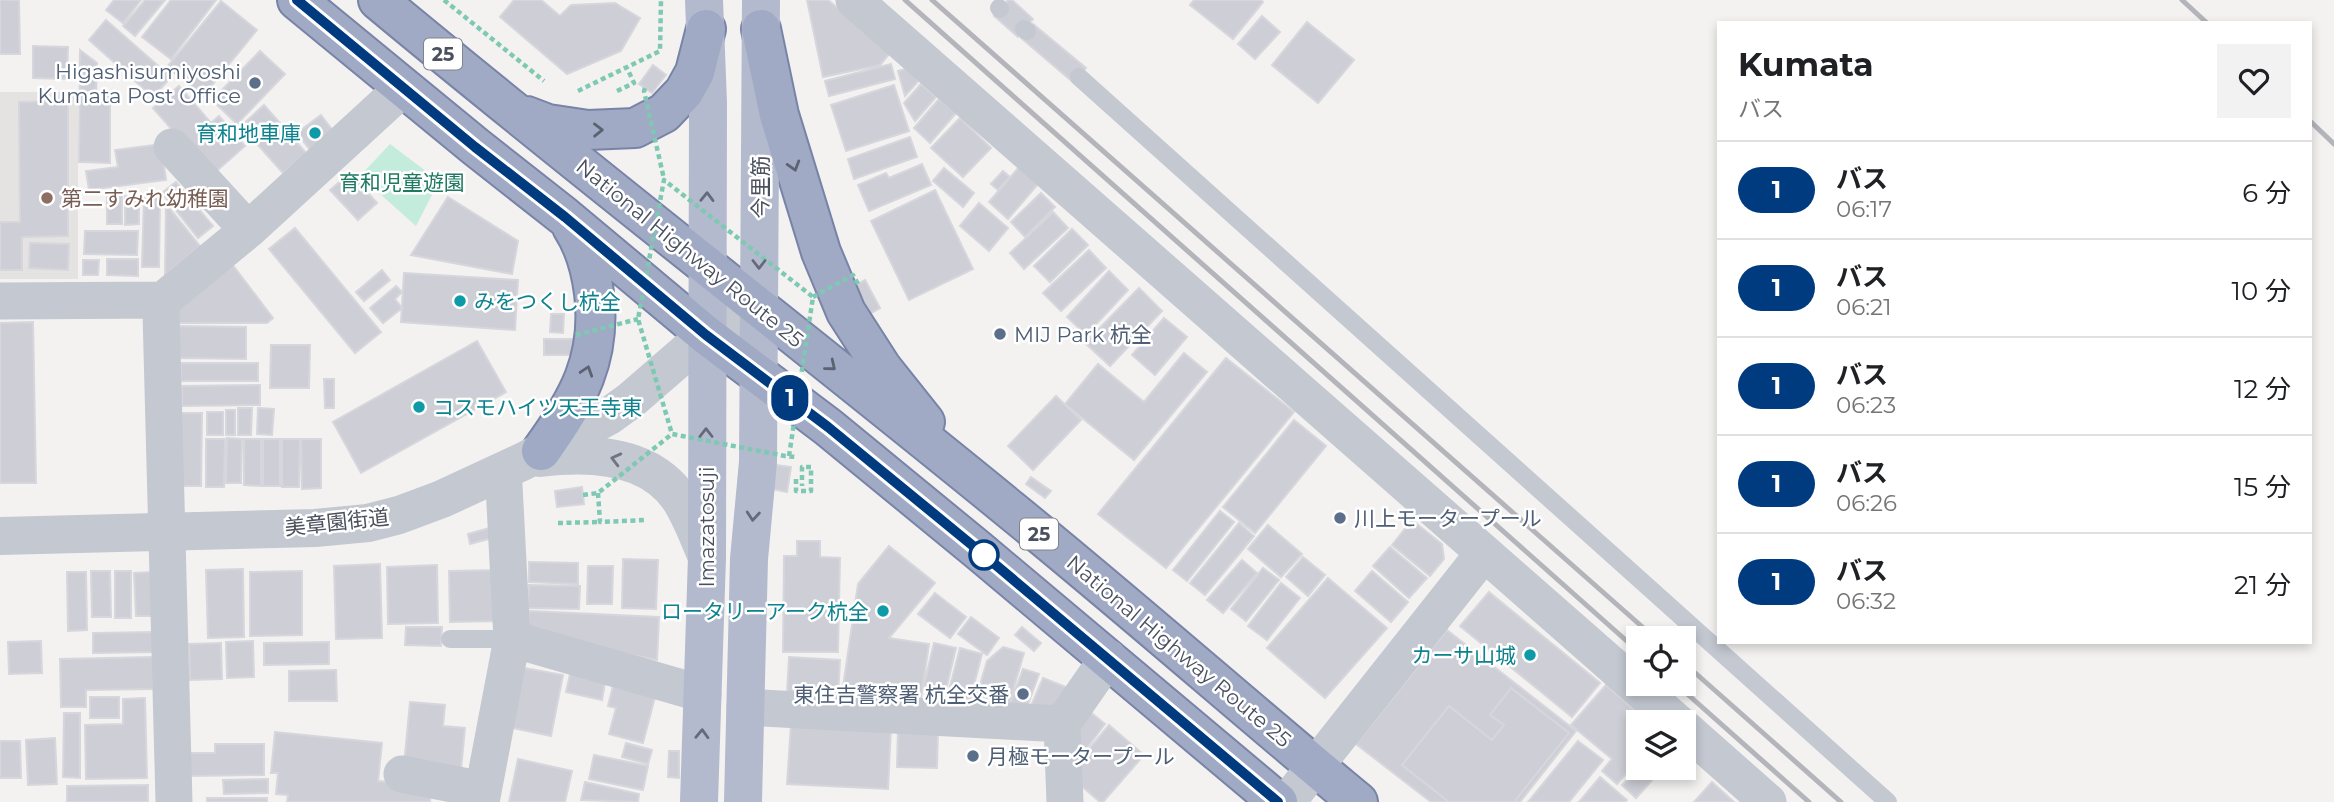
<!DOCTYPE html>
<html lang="ja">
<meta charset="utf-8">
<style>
:root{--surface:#fff;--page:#f2f2f2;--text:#202124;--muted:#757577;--line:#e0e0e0}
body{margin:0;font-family:Montserrat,"Noto Sans JP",sans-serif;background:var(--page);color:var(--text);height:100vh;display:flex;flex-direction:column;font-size:26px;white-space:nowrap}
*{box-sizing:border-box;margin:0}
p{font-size:23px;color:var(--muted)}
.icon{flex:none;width:38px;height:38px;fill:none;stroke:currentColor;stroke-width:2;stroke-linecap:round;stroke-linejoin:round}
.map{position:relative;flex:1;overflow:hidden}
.panel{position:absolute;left:1717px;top:21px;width:595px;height:623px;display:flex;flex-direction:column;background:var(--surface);border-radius:0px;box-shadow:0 4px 10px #0003}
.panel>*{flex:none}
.badge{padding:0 14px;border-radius:23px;font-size:24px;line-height:46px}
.fabs{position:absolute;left:1626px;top:626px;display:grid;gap:14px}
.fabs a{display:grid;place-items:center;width:70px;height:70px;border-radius:0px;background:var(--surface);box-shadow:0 4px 10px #0003;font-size:35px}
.map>.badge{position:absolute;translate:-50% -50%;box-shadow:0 0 0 4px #fff}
.round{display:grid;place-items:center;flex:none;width:74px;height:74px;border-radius:0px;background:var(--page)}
.head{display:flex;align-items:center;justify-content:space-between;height:119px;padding:0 21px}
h1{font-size:33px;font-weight:700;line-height:52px}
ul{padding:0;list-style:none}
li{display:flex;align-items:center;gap:21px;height:98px;padding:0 21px;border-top:2px solid var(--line)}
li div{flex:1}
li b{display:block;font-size:26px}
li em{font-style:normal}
li .badge{min-width:77px;font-weight:700;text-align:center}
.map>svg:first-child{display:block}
.education{fill:#e4e3e2}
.green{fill:#c4ecdd}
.building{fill:#cecfd6;stroke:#d6d6dc;stroke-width:2}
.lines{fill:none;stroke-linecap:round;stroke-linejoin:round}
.trunk-casing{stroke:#7884a7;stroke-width:42}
.path{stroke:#7fc8b4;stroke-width:4.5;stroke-dasharray:5 3.5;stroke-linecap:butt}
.service{stroke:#c3c8d1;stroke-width:18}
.minor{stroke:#c3c8d1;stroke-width:37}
.tertiary{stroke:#c3c8d1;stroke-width:38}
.primary{stroke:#b3bacd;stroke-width:38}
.trunk{stroke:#a0aac4;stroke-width:38}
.rail{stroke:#b4b5bb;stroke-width:5}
.path-bridge{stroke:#7fc8b4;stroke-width:4.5;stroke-dasharray:5 3.5;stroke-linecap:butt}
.oneway{stroke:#5b6272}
.oneway2{stroke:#646a79}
.oneway3{stroke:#6e7480}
.line-casing{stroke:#fff;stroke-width:16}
.line{stroke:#003b80;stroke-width:10}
.service-dot{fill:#5c6f8a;stroke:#fff;stroke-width:2.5}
.culture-dot{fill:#0f9aa8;stroke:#fff;stroke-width:2.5}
.education-dot{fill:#8d6e63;stroke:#fff;stroke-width:2.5}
.stop-dot{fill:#fff;stroke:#003b80;stroke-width:3.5}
.labels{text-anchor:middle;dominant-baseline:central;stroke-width:5;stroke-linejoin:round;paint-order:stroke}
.shield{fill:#fff;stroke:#80848e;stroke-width:2}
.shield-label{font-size:19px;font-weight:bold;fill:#4a505d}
.service-label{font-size:21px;fill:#4e5e75;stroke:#fff;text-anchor:start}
.culture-label{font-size:21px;fill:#0d838f;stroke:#fff;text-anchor:end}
.park-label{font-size:21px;fill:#1f7a61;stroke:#fff}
.street-label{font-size:21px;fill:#4a505d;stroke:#fff}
.education-label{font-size:21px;fill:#785e54;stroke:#fff;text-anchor:start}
</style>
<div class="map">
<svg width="2334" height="802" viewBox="0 0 2334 802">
<rect width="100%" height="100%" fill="#f3f2f1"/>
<path class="education" d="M0,92H78V279H0Z"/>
<path class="green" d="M390,144L439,181L416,226L360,176Z"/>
<path class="building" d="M0,0H19L20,54H0Z
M114,0H141L123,23L106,10Z
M145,0H165L135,36L123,26Z
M171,0H216L171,59L142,37Z
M514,0H541L560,16L571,5L615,3L640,18L621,51L567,74L500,17Z
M807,0H828L891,52L880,65L823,77Z
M1008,0H1012L1033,19L1018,37L994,16Z
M1194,0H1261L1263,2L1233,39L1190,5Z
M221,1L257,30L203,96L167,67Z
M1262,16L1280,32L1255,59L1238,44Z
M106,20L171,77L153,97L89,40Z
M1307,22L1354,60L1318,103L1272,65Z
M1033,24L1086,68L1074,83L1021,38Z
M33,46L68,47L67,79L33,78Z
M80,50L97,63L96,95H110V163L79,162Z
M260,51L285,74L237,124L212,100Z
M891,64L895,79L829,96L825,81Z
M653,65L666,75L652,93L639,84Z
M909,68L921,78L905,96L898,71Z
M921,84L936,97L915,121L904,103Z
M894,85L909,131L846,151L831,105Z
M179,86L211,123L219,116L245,146L212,175L153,108Z
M939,99L956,113L930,143L914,128Z
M68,101V236L22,237V270H0V222H20L19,102Z
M264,105L306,153L283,173L241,126Z
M321,115L334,132L310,150L297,133Z
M960,118L991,148L963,177L931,148Z
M910,137L917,157L854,179L848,159Z
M161,144L166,180L89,190L86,171L118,167L115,150Z
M922,164L931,185L869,211L858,185L886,173L889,178Z
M1019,167L1038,184L1008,219L989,202Z
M944,168L974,193L963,207L933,181Z
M1003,171L1010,177L998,190L991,184Z
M350,173L377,203L358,220L330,190Z
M176,182L213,226L198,238L162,193Z
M935,190L973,269L909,300L871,221Z
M1041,193L1055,207L1025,237L1011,222Z
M107,196H122V224H107Z
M125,196H139V224L125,225Z
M144,197H160L159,267H142Z
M448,197L518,241L512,274L411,255Z
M979,203L1008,228L989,251L960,226Z
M166,204L200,246L165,275Z
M1053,212L1068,228L1024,269L1010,253Z
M295,228L381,332L355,353L269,249Z
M1072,229L1088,245L1050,282L1034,266Z
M85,231H138L137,255L84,254Z
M30,243L69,244L68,270L29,268Z
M1089,250L1106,268L1061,311L1043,293Z
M107,259H138V276L107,275Z
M83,260H99L98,275H83Z
M232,264L273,318L267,323H178V304Z
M382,270L390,280L364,301L356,292Z
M1109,271L1128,290L1086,335L1067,317Z
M404,273L518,280L515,330L401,322Z
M865,280L880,308L868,315L852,287Z
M396,286L402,292L395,299L402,308L383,323L370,308Z
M1139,288L1162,311L1110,366L1085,343Z
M551,314H564L563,333L550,332Z
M1164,318L1187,337L1155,375L1132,355Z
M33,322L36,483H0V323Z
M179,326L246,327V359L179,358Z
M544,339H575V355H544Z
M477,341L506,392L361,473L333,422Z
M271,345H310L309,388H270Z
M1184,353L1207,372L1134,460L1065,404L1098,364L1144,402Z
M1226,358L1294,412L1166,568L1098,514Z
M181,363H258V381H181Z
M324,379H334V408H325Z
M260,385V405L182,406V386Z
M1056,396L1081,420L1033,470L1008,446Z
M238,408H252L251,435H238Z
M258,408L274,409L272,435L257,434Z
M226,410H235V435H226Z
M207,412H223V435H207Z
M176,413H202L201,486H175Z
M1294,420L1326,446L1255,533L1223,507Z
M227,438L242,439L241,483H226Z
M206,439H225L224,487H206Z
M244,439H261V486L244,485Z
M263,439H280V486H263Z
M282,439H300L299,487H282Z
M301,439H321V488L302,489Z
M776,465L791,467L787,492L772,489Z
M1031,477L1051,491L1045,498L1026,484Z
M582,487L584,504L557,507L555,491Z
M1220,511L1234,522L1187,581L1173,570Z
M1412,520L1442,544L1444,559L1430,576L1392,545Z
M1239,523L1254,536L1205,595L1190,583Z
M1268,525L1302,554L1281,577L1248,549Z
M493,527L496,537L470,544L468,534Z
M797,541H820V557L840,558L838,652H783L784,556H797Z
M889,546L935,583L889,638L929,644L921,698L843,687L858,584Z
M1390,547L1427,578L1409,598L1373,566Z
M1303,557L1325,575L1308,596L1286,577Z
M623,559L658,560L656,609L622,608Z
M1242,560L1257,573L1223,613L1207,600Z
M529,562L578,563V584L529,582Z
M380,564L382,638L336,639L334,566Z
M437,565L438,623L388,624L387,567Z
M588,566H613L612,604H587Z
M1263,568L1279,580L1246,621L1231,609Z
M243,569L244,637L208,638L206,570Z
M498,570V621L450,622L449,571Z
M91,571H110L111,617H92Z
M115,571H131V618H115Z
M302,571V635L250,636V572Z
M1372,571L1408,602L1391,622L1355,591Z
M67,572H86L87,630L68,631Z
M153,572L154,616H136L134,573Z
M1328,578L1387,628L1325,698L1267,648Z
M1281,583L1300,598L1267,640L1248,626Z
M529,585L580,586L579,609L528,608Z
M1489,592L1600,683L1572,717L1460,626Z
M935,593L966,617L950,638L918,614Z
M529,611L659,617L657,660L528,634Z
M971,617L999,638L987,655L958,634Z
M406,627H442L441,646L405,645Z
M1022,627L1041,643L1034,651L1015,635Z
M1447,630L1576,731L1520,802H1431L1356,744Z
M154,632L155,652L93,653V633Z
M41,641L42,673L9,674L8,642Z
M253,641L254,677L227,678L226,642Z
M329,642V664L264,665V643Z
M221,643L222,679L190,680L189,644Z
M934,643L956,648L945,694L923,689Z
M1003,647L1024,653L1009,704L977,695L987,661Z
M960,648L982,654L970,700L948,694Z
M153,657V689L86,690V707H61L60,659Z
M789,657L840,660L838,696L787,693Z
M519,667L563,675L551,736L508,727Z
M1023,669L1039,674L1026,710L1010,704Z
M336,670L337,701H289V671Z
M571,670L606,677L602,700L566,692Z
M1043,678L1071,689L1060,718L1031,706Z
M614,682L656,693L643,743L609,734L616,708L608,706Z
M1606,685L1648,723H1638V760L1617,784L1602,771L1612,759L1571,725Z
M1511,688L1569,733L1514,802H1449L1402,765L1449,706L1492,740L1504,725L1490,715Z
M90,697H119V718H90Z
M145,698L147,778L86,779L85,725L123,724V699Z
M410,702L445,705L443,726L465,728L461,770L404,765Z
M1084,707L1105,724L1084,752L1077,746Z
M64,713H80V778L63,777Z
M791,723L891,728L888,789L787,784Z
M1109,725L1144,755L1103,802H1100L1078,783V762Z
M898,728L938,729L937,768L897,767Z
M275,732L382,743L378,781L431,787L430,802H287L288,795L276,794L278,773H271Z
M55,738L57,784L28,785L26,740Z
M0,741H20L21,778H0Z
M1578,741L1603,760L1569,802H1528Z
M626,743L652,750L648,764L622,757Z
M215,744H264V775L189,776V753H215Z
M669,751H679V778L668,777Z
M594,755L648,766L643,790L589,779Z
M518,759L572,771L565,802H509Z
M1638,768H1663L1636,798L1622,785Z
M1600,777L1627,800L1625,802H1579Z
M268,779V793L224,794L223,780Z
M585,782L639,794L638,802L581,800Z
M1712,782L1734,802H1694Z
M148,785V802H67V786Z
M207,798H267V802H207Z"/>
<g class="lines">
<g class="trunk-casing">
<path id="trunk" d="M297,0L476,147L565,217L706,335L828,427L978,550L1278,802
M378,0C587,174 802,339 1012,511C1129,606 1242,706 1358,802
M761,29L779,115L821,252L846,312L882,368L925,422
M527,116L548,124L588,130L635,128L664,113L684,92L695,72L706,29
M541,451C578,400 602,358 594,293C591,269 585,247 572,227"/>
</g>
<path class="path" d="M444,0L544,81
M578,91L660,51L661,0
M617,91L634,83L627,68
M796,479V491H811V467H802V486
M598,493L600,522L645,520
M558,523L600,522"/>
<path class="service" d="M999,8L1000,9
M1024,29L1027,31
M1079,77L1888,802
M450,639H512"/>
<path class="minor" d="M854,0L1678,723
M172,147L248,230
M163,300L161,313L174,802
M0,301L163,300L248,230L403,88
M512,639L703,694
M745,707L1062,724
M1684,728L1768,802
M402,774L483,790
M481,802L512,639L504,485L499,473
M1065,802L1062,724L1108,658
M1287,802L1484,553"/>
<path class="tertiary" d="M540,458C588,452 648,453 679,498C691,516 698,537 707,557
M0,536L315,528L368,523L399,515L442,499L524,461L609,416L631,400L706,335L759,308"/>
<path class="primary" d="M699,802L707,557L708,103L704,0
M743,802L749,559L758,462L761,0"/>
<use href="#trunk" class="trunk"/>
<path class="rail" d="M905,0L1638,651
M932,0L1656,639
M2182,0L2207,23
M2310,121L2334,144
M1684,663L1841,802
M1676,684L1809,802"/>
<path class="path-bridge" d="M645,88L644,91L664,179
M813,297L853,275L858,284
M576,335L638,319
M789,456L813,297L664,180L638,319L672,434L785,456L796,457
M583,495L598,493L672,434"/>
</g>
<defs><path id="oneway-chevron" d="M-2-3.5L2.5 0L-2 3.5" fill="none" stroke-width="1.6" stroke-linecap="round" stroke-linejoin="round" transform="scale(1.75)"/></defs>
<g class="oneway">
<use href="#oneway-chevron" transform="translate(598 130) rotate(-1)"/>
<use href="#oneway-chevron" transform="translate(794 166) rotate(73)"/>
<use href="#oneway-chevron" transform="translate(831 366) rotate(39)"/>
<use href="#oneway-chevron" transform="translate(587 371) rotate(-72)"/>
</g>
<g class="oneway2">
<use href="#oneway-chevron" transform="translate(707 197) rotate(-89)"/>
<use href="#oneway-chevron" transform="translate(759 264) rotate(90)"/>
<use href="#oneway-chevron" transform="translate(706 433) rotate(-90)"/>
<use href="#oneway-chevron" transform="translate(753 516) rotate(95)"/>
<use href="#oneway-chevron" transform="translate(702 734) rotate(-88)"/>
</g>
<use class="oneway3" href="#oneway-chevron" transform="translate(616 459) rotate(-166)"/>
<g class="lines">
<g class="line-casing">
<path id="line" d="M297,0L475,147L565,217L706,335L828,427L978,550L1278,802"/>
</g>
<use href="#line" class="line"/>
</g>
<g class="service-dot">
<circle cx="255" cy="83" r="7"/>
<circle cx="1000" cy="334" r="7"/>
<circle cx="1340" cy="518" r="7"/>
<circle cx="1023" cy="694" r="7"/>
<circle cx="973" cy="756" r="7"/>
</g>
<g class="culture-dot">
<circle cx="315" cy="133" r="7"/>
<circle cx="460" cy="301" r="7"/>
<circle cx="419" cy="407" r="7"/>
<circle cx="883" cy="611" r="7"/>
<circle cx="1530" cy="655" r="7"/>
</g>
<circle class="education-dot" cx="47" cy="198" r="7"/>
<circle class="stop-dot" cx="984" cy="555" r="14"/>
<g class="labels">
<g class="shield">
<rect x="424" y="38.5" width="38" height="31" rx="5"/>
<rect x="1020" y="518.5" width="38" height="31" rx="5"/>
</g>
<g class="shield-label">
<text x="443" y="54">25</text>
<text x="1039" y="534">25</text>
</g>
<g class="service-label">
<text x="241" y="71" text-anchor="end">Higashisumiyoshi<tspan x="241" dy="24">Kumata Post Office</tspan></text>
<text x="1014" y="334">MIJ Park 杭全</text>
<text x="1354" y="518">川上モータープール</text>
<text x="1009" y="694" text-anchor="end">東住吉警察署 杭全交番</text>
<text x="987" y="756">月極モータープール</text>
</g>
<g class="culture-label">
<text x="301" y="133">育和地車庫</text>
<text x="474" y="301" text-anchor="start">みをつくし杭全</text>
<text x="433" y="407" text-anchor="start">コスモハイツ天王寺東</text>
<text x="869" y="611">ロータリーアーク杭全</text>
<text x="1516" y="655">カーサ山城</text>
</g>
<g class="park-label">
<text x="402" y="182">育和児童遊園</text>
</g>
<g class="street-label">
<text transform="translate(760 187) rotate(-90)">今里筋</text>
<text transform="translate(690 253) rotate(39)">National Highway Route 25</text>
<text transform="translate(337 522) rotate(-6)">美章園街道</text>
<text transform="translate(706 527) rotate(-90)">Imazatosuji</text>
<text transform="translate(1179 651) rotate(40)">National Highway Route 25</text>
</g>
<g class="education-label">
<text x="61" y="198">第二すみれ幼稚園</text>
</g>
</g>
</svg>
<div class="fabs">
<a><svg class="icon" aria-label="locate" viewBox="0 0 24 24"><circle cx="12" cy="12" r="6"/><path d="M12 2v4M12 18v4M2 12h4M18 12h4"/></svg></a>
<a><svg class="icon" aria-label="layers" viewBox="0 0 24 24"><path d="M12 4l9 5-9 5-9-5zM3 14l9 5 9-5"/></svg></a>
</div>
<b class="badge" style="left:790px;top:398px;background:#003b80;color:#fff">1</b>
<section class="panel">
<div class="head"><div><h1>Kumata</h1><p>バス</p></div><a class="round"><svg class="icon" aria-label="heart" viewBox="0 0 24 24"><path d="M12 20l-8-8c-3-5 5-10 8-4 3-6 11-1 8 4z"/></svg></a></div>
<ul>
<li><span class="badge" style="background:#003b80;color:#fff">1</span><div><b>バス</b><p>06:17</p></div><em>6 分</em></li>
<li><span class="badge" style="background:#003b80;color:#fff">1</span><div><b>バス</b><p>06:21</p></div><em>10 分</em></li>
<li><span class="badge" style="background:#003b80;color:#fff">1</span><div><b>バス</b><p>06:23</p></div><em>12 分</em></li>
<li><span class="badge" style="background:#003b80;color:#fff">1</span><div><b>バス</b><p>06:26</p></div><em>15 分</em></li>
<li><span class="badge" style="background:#003b80;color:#fff">1</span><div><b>バス</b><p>06:32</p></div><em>21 分</em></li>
</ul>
</section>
</div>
